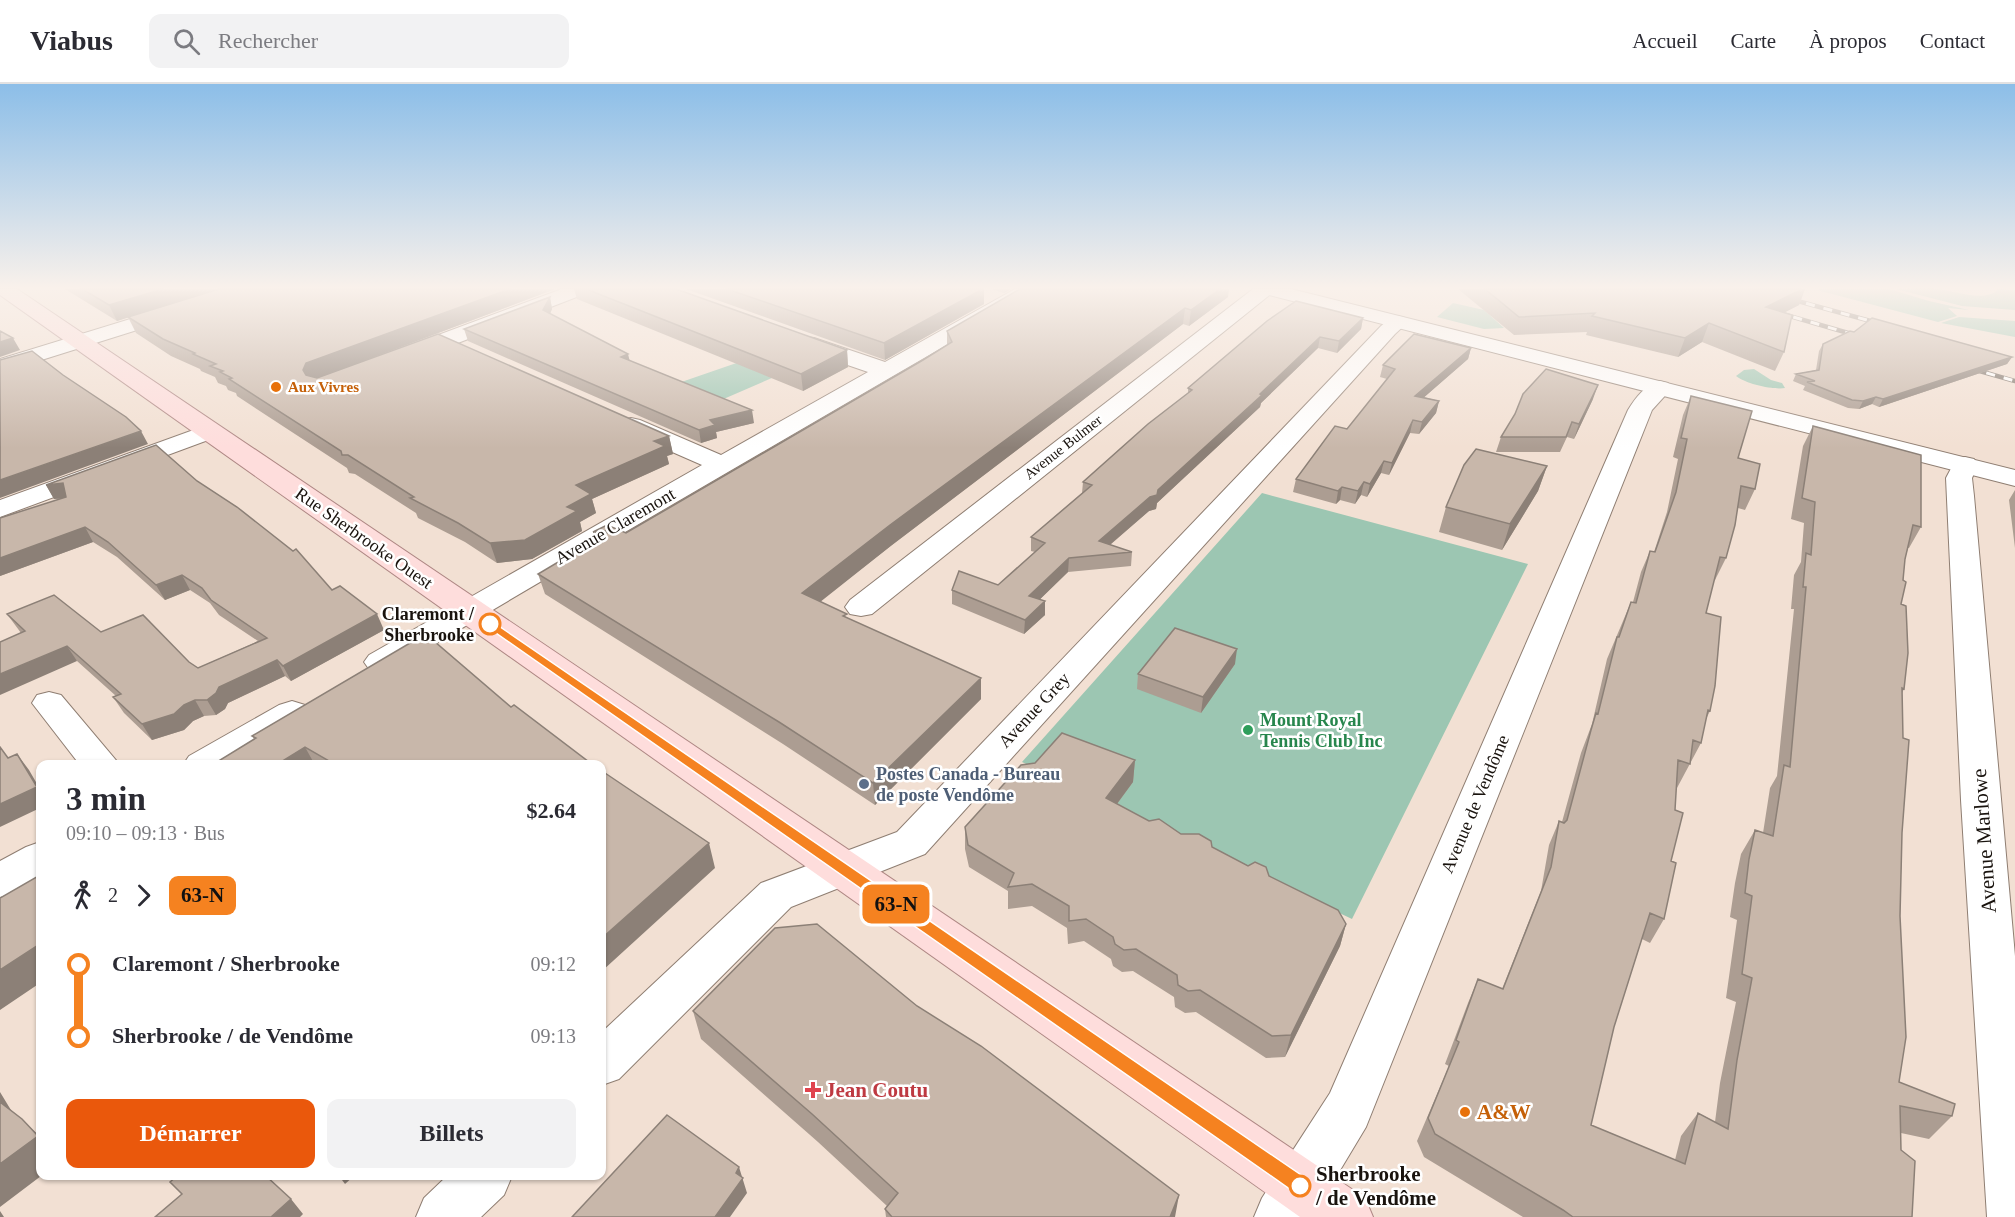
<!DOCTYPE html>
<html lang="fr">
<meta charset="utf-8">
<style>
:root{--surface:#fff;--page:#f2f2f3;--text:#2b2b33;--muted:#7c7c81;--line:#e1e1e2;--accent:#ea580c}
body{margin:0;font-family:"Times New Roman",serif;background:var(--page);color:var(--text);height:100vh;display:flex;flex-direction:column;font-size:22px;white-space:nowrap}
*{box-sizing:border-box;margin:0}
p{font-size:20px;color:var(--muted)}
.icon{flex:none;width:33px;height:33px;fill:none;stroke:currentColor;stroke-width:2;stroke-linecap:round;stroke-linejoin:round}
.map{position:relative;flex:1;overflow:hidden}
.sheet{position:absolute;left:36px;top:676px;width:570px;height:420px;display:flex;flex-direction:column;background:var(--surface);border-radius:12px;box-shadow:0 2px 4px #0004}
.sheet>*{flex:none}
.badge{padding:0 12px;border-radius:9px;font-size:21px;line-height:39px}
.map>.badge{position:absolute;translate:-50% -50%;box-shadow:0 0 0 3px #fff}
.legs{display:flex;align-items:center;gap:9px;height:66px;padding:0 30px;font-size:20px}
.legs p{margin-inline-start:auto}
.summary{display:flex;align-items:center;justify-content:space-between;height:102px;padding:0 30px}
h1{font-size:33px;font-weight:600;line-height:45px}
.primary-button{display:flex;gap:12px;margin-top:auto;padding:12px 30px}
.primary-button a{flex:1;height:69px;border-radius:12px;background:var(--accent);color:#fff;font-size:24px;font-weight:600;line-height:69px;text-align:center}
.primary-button a+a{background:var(--page);color:var(--text)}
ul{padding:0 30px;list-style:none}
li{display:flex;align-items:center;gap:21px;height:72px;font-size:22px}
li i{display:grid;place-items:center;width:9px;height:100%;margin:0 8px;background:currentColor}
li i::after{content:'';width:15px;height:15px;margin:-8px;border:4px solid;border-radius:50%;background:var(--surface)}
li p{margin-inline-start:auto}
li:first-child i{background:linear-gradient(#0000 50%,currentColor 0)}
li:last-child i{background:linear-gradient(currentColor 50%,#0000 0)}
header{display:flex;align-items:center;gap:36px;box-sizing:border-box;height:84px;padding:0 30px;background:var(--surface);border-bottom:2px solid var(--line)}
header strong{font-size:28px}
nav{display:flex;gap:33px;margin-inline-start:auto;font-size:21px}
.search{width:420px;height:54px;background:var(--page);display:flex;align-items:center;gap:15px;box-sizing:border-box;padding:0 21px;border-radius:12px;color:var(--muted);font-size:22px}
.map>svg:first-child{display:block}
.green{fill:#9cc6b2}
.lines{fill:none;stroke-linecap:round;stroke-linejoin:round}
.street-casing{stroke:#8f7e72;stroke-width:2}
.secondary-casing{stroke:#8f7e72;stroke-width:2}
.primary-casing{stroke:#ae8784;stroke-width:2}
.street{fill:#fff;fill-rule:evenodd}
.secondary{fill:#fff;fill-rule:evenodd}
.primary{fill:#fedddc;fill-rule:evenodd}
.rail-casing{stroke:#7d7269;stroke-width:4.5}
.rail{stroke:#fff;stroke-width:3;stroke-dasharray:9;stroke-linecap:butt}
.wall{fill:#ac9d92}
.shaded-wall{fill:#8c8077}
.building{fill:#c8b7aa;stroke:#8c8077;stroke-width:1.5}
.line-1{fill:#f58220;stroke:#fff;stroke-width:1.5}
.food-dot{fill:#e8710a;stroke:#fff;stroke-width:2}
.stop-1-dot{fill:#fff;stroke:#f58220;stroke-width:3}
.leisure-dot{fill:#2e9e5b;stroke:#fff;stroke-width:2}
.service-dot{fill:#5c6f8a;stroke:#fff;stroke-width:2}
.health-dot{fill:#e0444e;stroke:#fff;stroke-width:2}
.labels{text-anchor:middle;dominant-baseline:central;stroke-width:5;stroke-linejoin:round;paint-order:stroke}
.far-food-label{font-size:15px;font-weight:bold;fill:#c56008;stroke:#fff;text-anchor:start}
.far-street-label{font-size:15px;fill:#19130e;stroke:#fff}
.street-label{font-size:18px;fill:#19130e;stroke:#fff}
.stop-label{font-size:18px;font-weight:bold;fill:#19130e;stroke:#fff;text-anchor:end}
.leisure-label{font-size:18px;font-weight:bold;fill:#27864d;stroke:#fff;text-anchor:start}
.service-label{font-size:18px;font-weight:bold;fill:#4e5e75;stroke:#fff;text-anchor:start}
.near-street-label{font-size:21px;fill:#19130e;stroke:#fff}
.near-health-label{font-size:21px;font-weight:bold;fill:#be3a42;stroke:#fff;text-anchor:start}
.near-food-label{font-size:21px;font-weight:bold;fill:#c56008;stroke:#fff;text-anchor:start}
.near-stop-label{font-size:21px;font-weight:bold;fill:#19130e;stroke:#fff;text-anchor:start}
</style>
<header>
<strong>Viabus</strong>
<div class="search"><svg class="icon" aria-label="search" viewBox="0 0 24 24"><circle cx="10" cy="10" r="6"/><path d="M15 15l6 6"/></svg>Rechercher</div>
<nav><a>Accueil</a><a>Carte</a><a>À propos</a><a>Contact</a></nav>
</header>
<div class="map">
<svg width="2015" height="1133" viewBox="0 0 2015 1133">
<rect width="100%" height="100%" fill="#f2e0d3"/>
<path class="green" d="M1820,205H1889L1929,217L1969,226L1948,224L1957,232L1938,238L1817,206Z
M1896,205C1909,205 1923,204 1936,205C1953,206 1983,219 1998,206L1996,205L2015,206V226L1962,222Z
M1453,219L1484,226L1504,244L1484,245L1437,233Z
M1959,233L2015,237V253L1941,239Z
M768,268L802,281L712,320L664,304Z
M1754,285L1771,296L1782,299L1785,304C1773,306 1746,300 1736,292L1744,286Z
M1262,409L1528,480L1352,835L1022,678Z"/>
<g class="lines">
<g class="street-casing">
<path id="street" d="M562,205H590L587,209L414,276L406,278L398,276L395,271L398,266Z
M1015,205H1039L1036,209C821,334 606,458 393,585L381,588L369,585L364,578L369,571L702,381L622,346L619,341L622,336L631,334L640,336L721,371L868,288L798,264L795,259L798,254L806,253L814,254L885,278Z
M1253,205H1277L872,530L861,532L850,530L845,523L850,516Z
M1398,232L1405,234L1408,238L1395,250L925,770L791,823L619,995L602,1001V948L761,799L897,748L1381,242L1391,234Z
M1660,297L1668,299L1672,304L1652,326L1366,1043L1312,1133H1254L1262,1114L1330,1009L1628,326C1636,313 1645,301 1660,297Z
M210,340L219,342L222,347L219,352L0,433V416Z
M1965,373L1974,375L1978,381L1972,394L1974,412L2015,872V1133H1987L1961,716L1946,394L1956,375Z
M49,608L61,611L120,681H80L32,619L37,611Z
M292,617L305,621L310,629L305,637L231,681H183L189,672L279,621Z
M40,758V793L15,809L0,813V777L26,763Z
M447,1092H512L504,1111L481,1133H416L424,1114Z"/>
</g>
<g class="secondary-casing">
<path id="secondary" d="M228,205H258L255,209L0,289V275Z
M1258,205H1291L2015,386V402L1261,209Z"/>
</g>
<g class="primary-casing">
<path id="primary" d="M0,205H17L1365,1114L1373,1133H1300L0,211Z"/>
</g>
<use href="#street" class="street"/>
<use href="#secondary" class="secondary"/>
<use href="#primary" class="primary"/>
<g class="rail-casing">
<path id="rail" d="M1754,205L1885,241
M1776,228L1862,253
M1969,284L2015,297"/>
</g>
<use href="#rail" class="rail"/>
</g>
<path class="wall" d="M65,205H555L361,278L669,352L673,370L667,372L669,380L592,415L596,429L580,438L582,447L532,475L497,479L465,458L418,434L416,429L355,390L349,389L347,384L237,312L236,309L228,306L226,302L218,299L215,293L201,287L200,285L171,272L136,249L128,233L117,237Z
M574,205H676L847,266L848,283L803,307L577,215Z
M686,205H984V220L885,276Z
M991,205H1011L1004,209Z
M1458,205H1805L1799,221L1784,228V268L1775,287L1702,258L1678,273L1586,251L1587,248L1514,251Z
M550,213L552,225L550,230L629,276L754,339L716,348L717,354L701,359L468,257L464,245Z
M1228,213L1189,242L1183,240L892,461L820,517L981,615L875,721L783,660L545,510L538,490L596,456L593,448L626,449L947,261V247Z
M1363,234L1361,245L1337,269L1318,264L1261,319L1260,323L1157,419L1156,425L1149,427L1110,461L1132,468L1131,482L1068,488L1040,515L1045,531L1024,550L952,520V506L998,501L1035,468L1031,467V453L1082,409L1083,398L1188,309V304Z
M1823,260L2012,273L2007,280L1879,323L1872,320L1859,325L1848,324L1803,306L1805,302L1793,297L1796,290L1816,286L1819,267Z
M1471,264L1468,275L1424,313L1439,317L1436,329L1419,350L1410,349L1389,391L1381,389L1367,413L1361,411L1355,420L1340,416L1336,420L1293,408L1296,395L1347,345L1387,295L1380,293L1383,281Z
M1691,312L1738,374L1755,405L1745,426L1738,424L1726,474L1715,496H1714L1706,529L1710,627L1705,637L1701,659L1677,704L1676,703L1671,777L1664,835L1650,859L1642,855L1614,943L1591,1041L1675,1076L1681,1052L1698,1029L1715,1038L1720,999L1736,918L1726,914L1737,836L1730,833L1735,799L1741,770L1755,746L1763,749L1770,704L1777,692L1794,525H1791L1794,491L1801,478L1804,439L1791,435L1803,362L1813,342L1921,443L1909,464H1908L1905,475L1901,520L1904,605L1902,609V749L1900,832L1899,998L1952,1032L1929,1055L1901,1049V1066L1912,1133H1523L1424,1073L1417,1057L1449,982L1445,980L1468,919L1478,895L1502,905L1541,807L1549,761L1559,737L1562,738L1581,669L1592,640L1607,575L1631,518H1633L1641,488L1650,467L1654,468L1667,428L1678,375L1673,373L1683,331Z
M1593,315L1574,355L1567,353L1560,368H1496L1501,353Z
M1547,382L1538,407L1502,466L1439,448L1446,423Z
M197,397L332,506L384,546L291,597L285,592L228,619L225,625L216,631L204,632L193,637L184,646L152,656L124,629L113,613L116,612L77,577L21,549L7,530L101,548L189,578L198,584L258,557L219,531L210,519L190,506L165,516L117,473L93,458L0,492V434L61,415H54L46,401Z
M2015,406V464L2009,416Z
M1235,580L1201,629L1137,605L1138,590Z
M511,623L593,681H212L254,655L252,652Z
M1135,676L1133,698L1117,720L1149,737L1181,750L1212,763L1269,792L1346,840L1340,862L1285,973L1266,974L1196,928L1185,929L1175,923L1174,913L1133,887L1122,888L1113,882L1111,875L1084,857L1068,860L1067,844L1032,822L1008,825V807L969,783L965,765V743Z
M917,922L1175,1133H886L885,1125L887,1122L818,1058L701,955L693,927Z"/>
<path class="shaded-wall" d="M163,205H220L117,237L109,221Z
M510,205H555L313,296L310,303L303,286L306,279Z
M983,205H984V220L885,276L884,259Z
M1004,205H1011L1004,209Z
M1220,205H1229L1228,213L1189,242L1191,226Z
M1802,205H1805L1799,221L1759,242L1766,223Z
M550,213L552,225L546,238L543,226Z
M1185,224L1183,240L892,461L805,530L802,509L890,441Z
M1363,234L1361,245L1337,269L1339,257Z
M1709,239L1702,258L1678,273L1685,254Z
M1320,253L1318,264L1261,319L1260,323L1157,419L1156,425L1149,427L1098,471L1099,457L1158,406Z
M13,254L20,266L0,273V258Z
M1471,264L1468,275L1413,323L1415,312Z
M847,266L848,283L803,307L801,290Z
M628,270L631,282L621,273Z
M2012,273L2007,280L1879,323L1883,315Z
M1598,301L1593,315L1574,355L1579,340Z
M1876,313L1872,320L1859,325L1863,317Z
M1439,317L1436,329L1419,350L1422,338Z
M752,326L754,339L716,348L717,354L701,359L699,346L710,336Z
M1413,336L1410,349L1389,391L1392,379Z
M141,347L148,360L0,414V396Z
M669,352L673,370L667,372L669,380L592,415L596,429L580,438L582,447L532,475L497,479L490,459L567,423L576,401L654,357Z
M1384,377L1381,389L1367,413L1370,400Z
M1547,382L1538,407L1502,466L1510,440Z
M1364,398L1361,411L1355,420L1358,407Z
M63,399L71,413L54,415L46,401Z
M1342,403L1340,416L1336,420L1338,407Z
M85,443L93,458L0,492V474Z
M612,446L599,468L593,448Z
M1069,474L1068,488L1029,526V512Z
M182,491L190,506L165,516L156,501Z
M1045,517V531L1024,550L1025,536Z
M377,530L384,546L291,597L283,582Z
M67,562L77,577L0,611V590Z
M1237,565L1235,580L1201,629L1203,613Z
M277,576L285,592L228,619L225,625L216,631L207,616L219,603Z
M981,594V615L875,721L873,699Z
M195,616L204,632L193,637L184,646L152,656L142,640Z
M305,663L315,681H276Z
M17,670L29,686L40,705V724L0,743V720Z
M1135,676L1133,698L1105,736L1106,714Z
M709,759L715,784L602,887V854Z
M1346,840L1340,862L1285,973L1291,951Z
M40,860V899L0,926V886Z
M0,1008L17,1036L0,1020Z
M22,1035L40,1053L41,1092L0,1123V1080Z
M739,1083L747,1109L730,1133H715Z
M339,1092H354L345,1100Z
M1179,1111L1175,1133H1170Z
M291,1115L303,1130L300,1133H271Z
M0,1127L4,1133H0Z"/>
<path class="building" d="M82,205H163L109,221Z
M219,205H510L306,279L303,286L306,291L317,294L438,250L669,352L654,357L665,362L576,401L591,410L567,423L577,427L525,456L490,459L458,439L410,414L414,413L348,371H342L341,367L229,295L232,294L220,288L223,287L210,282L216,280L193,270L195,269L163,255L128,233Z
M586,205H676L847,266L801,290Z
M727,205H983L884,259Z
M1020,205H1220L1191,226L1185,224L890,441L802,509L847,530L843,532L981,594L873,699L779,638L538,490L612,446L593,448L607,441L626,449L923,276L952,258L947,247Z
M1485,205H1802L1766,223L1792,231L1784,268L1709,239L1685,254L1592,232L1595,229L1519,233Z
M550,213L543,226L628,270L621,273L752,326L710,336L715,341L699,346L464,245Z
M1296,217L1363,234L1339,257L1320,253L1260,310L1262,311L1158,406L1157,411L1150,413L1099,457L1132,468L1069,474L1029,512L1045,517L1025,536L952,506L959,487L998,501L1045,459L1031,453L1092,401L1083,398L1148,340L1192,306L1188,304L1267,237Z
M1872,234L2012,273L1883,315L1876,313L1863,317L1852,316L1807,298L1815,297L1796,290L1819,286L1823,260L1850,247L1854,248Z
M0,247L13,254L0,258Z
M1414,250L1471,264L1415,312L1439,317L1422,338L1413,336L1392,379L1384,377L1370,400L1364,398L1358,407L1342,403L1338,407L1296,395L1335,342L1347,345L1395,285L1383,281Z
M32,267L63,291L126,333L141,347L0,396V276Z
M1546,285L1598,301L1579,340L1572,338L1566,353H1501L1515,330L1523,310Z
M1691,312L1752,327L1738,374L1760,380L1755,405L1741,402L1735,441L1726,474L1720,473L1706,529L1721,533L1715,602L1710,627L1708,626L1701,659L1693,656L1690,680L1678,676L1675,726L1683,729L1671,777L1676,779L1664,835L1650,829L1614,943L1591,1041L1685,1080L1698,1029L1728,1045L1737,976L1752,894L1742,890L1752,812L1745,809L1749,775L1755,746L1773,752L1784,681L1790,683L1806,503H1803L1806,469L1811,471L1815,418L1802,414L1813,342L1921,371V443L1913,441L1905,475L1903,496L1906,498L1901,520L1906,522L1908,569L1904,605L1902,604L1903,654L1909,656L1902,749L1900,832L1906,953L1899,998L1955,1020L1952,1032L1900,1022L1901,1066L1915,1077L1912,1133H1573L1563,1126L1435,1050L1428,1034L1459,958L1456,956L1478,895L1503,905L1551,783L1559,737L1564,739L1567,736L1591,646L1596,629L1598,630L1617,553H1619L1631,518L1636,519L1650,467L1655,468L1676,408L1687,355L1681,354Z
M156,361L197,397L237,423L293,467L296,465L332,506L340,502L377,530L283,582L277,576L219,603L216,609L207,616H195L184,621L174,630L142,640L113,613L121,610L67,562L0,590V558L25,547L7,530L54,511L101,548L143,531L189,578L198,584L267,554L211,516L202,504L182,491L156,501L108,458L85,443L0,474V434L66,413L63,399L46,401Z
M1476,365L1547,382L1510,440L1446,423L1464,381Z
M1175,544L1237,565L1203,613L1138,590Z
M426,555L435,558L511,623L514,621L593,681H336L305,663L276,681H212L256,654L252,652L410,559Z
M1062,649L1135,676L1106,714L1149,737L1159,735L1181,750H1199L1211,757L1212,763L1248,782L1255,778L1266,783L1269,792L1338,826L1346,840L1291,951L1272,952L1200,906L1188,907L1178,901L1177,891L1136,865L1124,866L1115,860L1113,853L1086,835L1069,837V822L1032,800L1008,803L1014,789L968,761L965,743L1021,681L1035,679Z
M0,663L8,674L17,670L37,703L0,720Z
M602,687L709,759L602,854Z
M40,791V860L0,886V814Z
M817,840L917,922L981,962L1179,1111L1170,1133H892L885,1125L898,1109L812,1030L693,927L775,844Z
M0,1018L22,1035L38,1052L0,1080Z
M667,1031L739,1083L736,1089L743,1094L715,1133H572Z
M177,1092H266L291,1115L271,1133H155L182,1110L170,1098Z"/>
<linearGradient id="sky" x2="0" y2="1"><stop stop-color="#8cbee8"/><stop offset="0.56" stop-color="#f9f1eb"/><stop offset="1" stop-color="#f9f1eb" stop-opacity="0"/></linearGradient>
<rect width="2015" height="364" fill="url(#sky)"/>
<path class="line-1" d="M490,536L1307,1095L1310,1102L1307,1108L1300,1111L1294,1108L486,542V537Z"/>
<g class="food-dot">
<circle cx="276" cy="303" r="6"/>
<circle cx="1465" cy="1028" r="6"/>
</g>
<g class="stop-1-dot">
<circle cx="490" cy="540" r="10"/>
<circle cx="1300" cy="1102" r="10"/>
</g>
<circle class="leisure-dot" cx="1248" cy="646" r="6"/>
<circle class="service-dot" cx="864" cy="700" r="6"/>
<path class="health-dot" d="M810 997h6v6h6v6h-6v6h-6v-6h-6v-6h6z"/>
<g class="labels">
<g class="far-food-label">
<text x="288" y="303">Aux Vivres</text>
</g>
<g class="far-street-label">
<text transform="translate(1063 363) rotate(-38)">Avenue Bulmer</text>
</g>
<g class="street-label">
<text transform="translate(615 442) rotate(-30)">Avenue Claremont</text>
<text transform="translate(364 454) rotate(35)">Rue Sherbrooke Ouest</text>
<text transform="translate(1034 626) rotate(-47)">Avenue Grey</text>
<text transform="translate(1475 720) rotate(-67)">Avenue de Vendôme</text>
</g>
<g class="stop-label">
<text x="474" y="530">Claremont /<tspan x="474" dy="21">Sherbrooke</tspan></text>
</g>
<g class="leisure-label">
<text x="1260" y="636">Mount Royal<tspan x="1260" dy="21">Tennis Club Inc</tspan></text>
</g>
<g class="service-label">
<text x="876" y="690">Postes Canada - Bureau<tspan x="876" dy="21">de poste Vendôme</tspan></text>
</g>
<g class="near-street-label">
<text transform="translate(1984 757) rotate(-94)">Avenue Marlowe</text>
</g>
<g class="near-health-label">
<text x="825" y="1006">Jean Coutu</text>
</g>
<g class="near-food-label">
<text x="1477" y="1028">A&amp;W</text>
</g>
<g class="near-stop-label">
<text x="1316" y="1090">Sherbrooke<tspan x="1316" dy="24">/ de Vendôme</tspan></text>
</g>
</g>
</svg>
<b class="badge" style="left:896px;top:820px;background:#f58220;color:#111">63-N</b>
<section class="sheet">
<div class="summary"><div><h1>3 min</h1><p>09:10 – 09:13 · Bus</p></div><b>$2.64</b></div>
<div class="legs"><svg class="icon" aria-label="walk" viewBox="0 0 24 24"><circle cx="13" cy="4" r="2"/><path d="M13 8l-2 6 4 7M11 14l-3 7M7 12l3-4h3l4 4"/></svg>2<svg class="icon" aria-label="forward" viewBox="0 0 24 24"><path d="M9 5l7 7-7 7"/></svg><b class="badge" style="background:#f58220;color:#111">63-N</b></div>
<ul>
<li><i style="color:#f58220"></i><b>Claremont / Sherbrooke</b><p>09:12</p></li>
<li><i style="color:#f58220"></i><b>Sherbrooke / de Vendôme</b><p>09:13</p></li>
</ul>
<div class="primary-button"><a>Démarrer</a><a>Billets</a></div>
</section>
</div>
